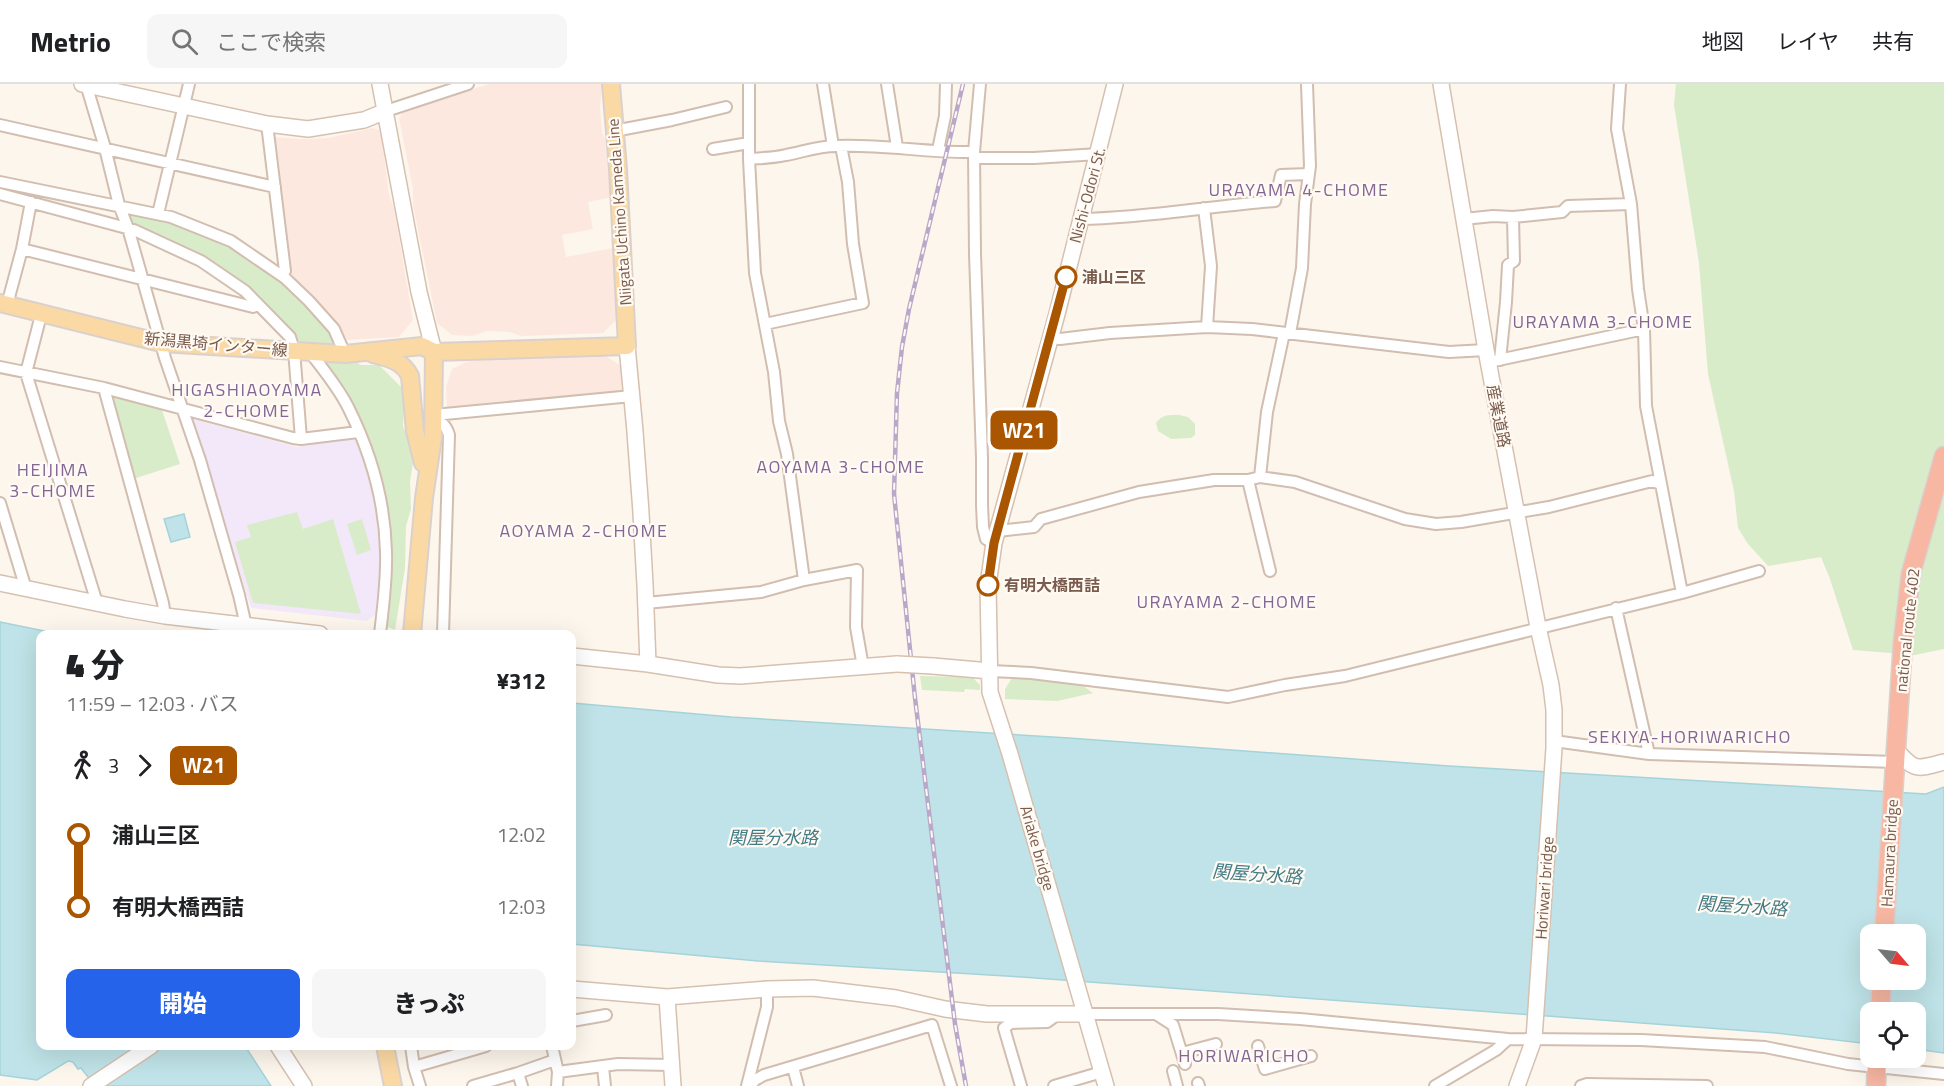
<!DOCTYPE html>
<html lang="ja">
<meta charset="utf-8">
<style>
:root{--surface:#fff;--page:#f6f6f6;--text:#202124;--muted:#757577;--line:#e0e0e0;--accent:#2563eb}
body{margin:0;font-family:"Titillium Web","Noto Sans JP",sans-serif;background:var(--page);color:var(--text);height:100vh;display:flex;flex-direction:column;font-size:22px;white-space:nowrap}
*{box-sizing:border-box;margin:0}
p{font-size:20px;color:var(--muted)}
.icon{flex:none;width:33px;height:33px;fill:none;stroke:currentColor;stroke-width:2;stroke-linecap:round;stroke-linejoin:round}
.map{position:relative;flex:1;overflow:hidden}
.panel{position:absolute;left:36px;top:546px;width:540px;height:420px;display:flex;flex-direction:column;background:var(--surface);border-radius:12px;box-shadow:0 6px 24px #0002}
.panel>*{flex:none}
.badge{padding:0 12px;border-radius:9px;font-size:21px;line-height:39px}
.needle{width:39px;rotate:118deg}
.controls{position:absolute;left:1860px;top:840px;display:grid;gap:12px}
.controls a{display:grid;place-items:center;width:66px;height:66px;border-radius:12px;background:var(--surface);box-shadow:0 6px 24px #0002;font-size:30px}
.map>.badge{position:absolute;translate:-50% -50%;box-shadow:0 0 0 3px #fff}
.legs{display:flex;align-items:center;gap:9px;height:66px;padding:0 30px;font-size:20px}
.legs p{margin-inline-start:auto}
.overview{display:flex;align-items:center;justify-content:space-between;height:102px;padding:0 30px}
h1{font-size:33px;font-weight:800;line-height:45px}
.button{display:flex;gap:12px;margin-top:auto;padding:12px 30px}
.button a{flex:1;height:69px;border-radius:12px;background:var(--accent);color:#fff;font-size:24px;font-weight:800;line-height:69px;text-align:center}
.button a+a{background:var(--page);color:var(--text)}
ul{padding:0 30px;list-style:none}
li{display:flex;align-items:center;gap:21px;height:72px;font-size:22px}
li i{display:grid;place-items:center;width:9px;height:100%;margin:0 8px;background:currentColor}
li i::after{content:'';width:15px;height:15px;margin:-8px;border:4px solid;border-radius:50%;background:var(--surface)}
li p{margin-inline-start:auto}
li:first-child i{background:linear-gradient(#0000 50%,currentColor 0)}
li:last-child i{background:linear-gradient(currentColor 50%,#0000 0)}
header{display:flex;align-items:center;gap:36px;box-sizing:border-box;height:84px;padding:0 30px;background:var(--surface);border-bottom:2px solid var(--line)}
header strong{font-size:28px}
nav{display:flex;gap:33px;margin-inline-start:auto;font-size:21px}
.search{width:420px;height:54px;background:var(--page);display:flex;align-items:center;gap:15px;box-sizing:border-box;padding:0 21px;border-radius:12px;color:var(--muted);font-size:22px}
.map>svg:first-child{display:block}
.commercial{fill:#fde8e0}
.education{fill:#f3e8fa}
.green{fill:#d8ecc9}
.water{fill:#bfe3e8;stroke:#a5d3da;stroke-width:1.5;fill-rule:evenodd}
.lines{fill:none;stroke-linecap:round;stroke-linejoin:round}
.street-casing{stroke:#d1beb0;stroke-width:14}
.secondary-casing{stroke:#d6c0b0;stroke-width:18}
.primary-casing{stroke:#dad1cd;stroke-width:20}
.highway-casing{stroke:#dad1cd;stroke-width:21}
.street{stroke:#fff;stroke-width:10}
.secondary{stroke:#fff;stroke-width:15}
.primary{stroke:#fbd9a5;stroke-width:16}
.highway{stroke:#f7b7a3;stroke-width:18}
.rail-casing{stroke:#b9a8c9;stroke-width:4.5}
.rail{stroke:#fffaf3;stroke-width:2;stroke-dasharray:7;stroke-linecap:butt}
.secondary-bridge-casing{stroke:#d6c0b0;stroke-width:18;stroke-linecap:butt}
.secondary-bridge{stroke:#fff;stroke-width:15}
.line-1-casing{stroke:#fff;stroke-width:14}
.line-1{stroke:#a50;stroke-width:9}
.stop-1-dot{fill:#fff;stroke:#a50;stroke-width:3}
.labels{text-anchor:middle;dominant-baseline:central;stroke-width:4.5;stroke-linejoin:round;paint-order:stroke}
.street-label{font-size:16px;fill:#7a5c4d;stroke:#fffaf3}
.stop-label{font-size:16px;font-weight:bold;fill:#7a5c4d;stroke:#fffaf3;text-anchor:start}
.neighbourhood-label{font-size:18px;letter-spacing:1.5px;fill:#846695;stroke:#fffaf3}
.water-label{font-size:18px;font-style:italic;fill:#437c86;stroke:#fffaf3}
</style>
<header>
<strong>Metrio</strong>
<div class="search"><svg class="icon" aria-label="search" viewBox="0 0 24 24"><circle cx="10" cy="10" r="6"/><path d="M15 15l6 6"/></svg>ここで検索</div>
<nav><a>地図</a><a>レイヤ</a><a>共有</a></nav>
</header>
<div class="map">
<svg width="1944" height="1002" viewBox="0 0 1944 1002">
<rect width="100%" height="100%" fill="#fdf6ec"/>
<path class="commercial" d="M489,0H602L600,24L602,48L605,55L612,113L588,118L593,145L562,151L566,173L618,163L619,233L603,249L521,252L509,248L487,247L472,252L452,251L437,239L413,121V105L399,34L403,28Z
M373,44L381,47L389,111L394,124L413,236L399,253L347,256L334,238L298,199L287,189L273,53L299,55L328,54Z
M603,270L621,282L622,295H625V308L447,325L446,303L452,285L466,278L493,274Z"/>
<path class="education" d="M193,335L297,363L354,353L370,394L379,445L380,490L377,529L367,537L251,524Z"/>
<path class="green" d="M1676,0H1944V565L1915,571L1853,566L1830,495L1821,473L1768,482L1748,460L1738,444L1734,407L1708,290L1699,179L1674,21Z
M128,127L182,139L243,169L295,208L360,281H379L405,307L403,342L410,360L413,379L410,397L411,425L406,442L405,484L395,546L383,541L387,495L377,393L325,282L248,208L131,143Z
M109,310L162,326L180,380L133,395Z
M1179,331L1188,333L1195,340V351L1191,354L1171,355L1158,347L1156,339C1162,330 1170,331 1179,331Z
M297,428L303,445L333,435L361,530L253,519L235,458L251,453L247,441Z
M362,435L371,466L357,471L347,440Z
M920,592L972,593L980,601V606L965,605L964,608L922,606Z
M1012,594L1079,599L1093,609L1057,617L1005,615V605Z"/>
<path class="water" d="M184,430L190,453L171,458L164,435Z
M0,538L59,550H40V962H245L271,1002H95L81,984L78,985L73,978L68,977L37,996L0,991Z
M572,619L731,633L1069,654L1449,682L1926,710L1944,703V969L1916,965V928H1870V960L1776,949L1022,893L758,877L572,860ZM1870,850H1916V896H1870Z"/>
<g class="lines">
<g class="street-casing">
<path id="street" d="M86,0L105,64L119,121L128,144L165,274L200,376L239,511L246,542
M749,0V75L755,189L774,288L779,337L787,370L804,496
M823,0L833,62
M887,0L897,63
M980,0L974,68L975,170L982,374V421L983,443L986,455L994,459
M1620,0L1617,45L1631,120L1638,205L1644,245L1646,322L1682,509
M386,27L468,0
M267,40L285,187L281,191
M0,41L275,103
M614,47L672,36L726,23
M713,65L749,59
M938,66L945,32L946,0
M974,74H1034L1099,70
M749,75C761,74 773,74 786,71C802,68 819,62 836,62C882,60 928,69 974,68
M0,98L171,133L231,157L285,194L309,217L334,245L345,270
M0,110L134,146L201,177L245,207L290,253L294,266L301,355
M1204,124L1211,182L1207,243
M158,130L189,0
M1081,135C1146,134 1210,122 1275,117L1281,91L1309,90
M1464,135L1493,132L1513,133L1562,128L1568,122L1631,120
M22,165L253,223L258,220
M7,221L22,165L31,118
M41,231L26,289L97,519
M765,240L863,219L853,160L848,98L841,62
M1290,249L1302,184L1305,120L1310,82L1307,0
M1049,254L1060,255L1110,249L1207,243L1252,245L1449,268L1486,266
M309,267C323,285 338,303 348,323C371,369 385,418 386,468C387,496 383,523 380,550
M1500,276L1506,218L1508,181L1514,177L1513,133
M1489,278L1644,245
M0,283L104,304L293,354L301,355L358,348
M104,304L163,519L165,532
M434,331L632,312
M434,336C443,339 446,341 449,351L443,550
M1260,393L1267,328L1284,249
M1248,396L1270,487
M0,419L26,505
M998,447L1034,443L1041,435L1139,408L1214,396H1248L1260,393L1295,398L1405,435L1436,440L1461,438L1549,423L1652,397L1661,400
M646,519L761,508L804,496L857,486L856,543L863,583
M1616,524L1649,670
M990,587L1031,589L1228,613L1285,601L1345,592L1682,509L1759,487
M1554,657L1649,670L1895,678
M1084,930H1218L1300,935L1508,955L1641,956L1765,963L1848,980L1944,990
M1156,930L1173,941L1185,980
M572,937L606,931
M411,962L414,983L420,1002
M552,962L558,988L557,1002
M1258,962L1265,985L1311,972
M1182,969L1216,960
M414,983L486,962
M603,983L605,1002
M793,983L798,1002
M1173,987L1177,1002
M558,988L618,980L672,981
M518,989L522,1002
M1198,999L1199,1002
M473,1002L518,989L555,976
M747,1002L767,923V905
M750,1002L755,996L764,991L932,941L951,1002
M1021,1002L1004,944L1011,939L1047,938L1058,930
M1054,1002L1102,988
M1435,1002L1496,966L1508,955
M1581,1002L1587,1000L1707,1002"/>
</g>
<g class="secondary-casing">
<path id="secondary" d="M82,0L267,40L308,45L364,36L386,27
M380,0L419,208L434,268
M1441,0L1486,266L1538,543L1551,601L1554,626V664L1534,955L1517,1002
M627,262C638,368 645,474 648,580
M0,499L125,525L165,532L320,550
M572,572L648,580L718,591L740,592L897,580
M933,582L990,587
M1896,666C1916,688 1916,685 1944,678
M572,905L667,913L767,905L813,904L896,914L945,925L987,930H1084
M667,913L673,1002
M278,962L304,1002
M91,1002L151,962
M1106,1002L1010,670L990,608L988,501L994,459L1057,230L1115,0"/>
</g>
<g class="primary-casing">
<path id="primary" d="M0,219L161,259L345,270L422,262L434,268L627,262L618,85L611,0
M373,270C388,274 402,276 410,292L415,347L423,379
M412,550L424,414L433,353L434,268
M385,962L393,1002"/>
</g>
<g class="highway-casing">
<path id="highway" d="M1884,850L1903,557L1911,489L1944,372
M1880,928L1882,896
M1876,1002L1877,974"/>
</g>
<use href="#street" class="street"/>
<use href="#secondary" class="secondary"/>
<use href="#primary" class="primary"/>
<use href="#highway" class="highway"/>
<g class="rail-casing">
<path id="rail" d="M963,0L909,225L902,263L897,309L894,410L915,614L955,940L966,1002"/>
</g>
<use href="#rail" class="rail"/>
<g class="secondary-bridge-casing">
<path id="secondary-bridge" d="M897,580L933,582"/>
</g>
<use href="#secondary-bridge" class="secondary-bridge"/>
</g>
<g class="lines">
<g class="line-1-casing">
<path id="line-1" d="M988,501L994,459L1066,193"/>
</g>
<use href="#line-1" class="line-1"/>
</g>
<g class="stop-1-dot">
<circle cx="1066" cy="193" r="10"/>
<circle cx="988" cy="501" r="10"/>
</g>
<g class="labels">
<g class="street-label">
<text transform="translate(1087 111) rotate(-75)">Nishi-Odori St.</text>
<text transform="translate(619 128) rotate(-94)">Niigata Uchino Kameda Line</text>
<text transform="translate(216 260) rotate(5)">新潟黒埼インター線</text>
<text transform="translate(1499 332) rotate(79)">産業道路</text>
<text transform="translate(1907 546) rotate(-84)">national route 402</text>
<text transform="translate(1038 764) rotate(74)">Ariake bridge</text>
<text transform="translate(1889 769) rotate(-87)">Hamaura bridge</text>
<text transform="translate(1544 804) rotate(-86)">Horiwari bridge</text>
</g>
<g class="stop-label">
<text x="1082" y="193">浦山三区</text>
<text x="1004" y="501">有明大橋西詰</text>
</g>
<g class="neighbourhood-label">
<text x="1299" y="105">URAYAMA 4-CHOME</text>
<text x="1603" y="237">URAYAMA 3-CHOME</text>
<text x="247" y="305">HIGASHIAOYAMA<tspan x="247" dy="21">2-CHOME</tspan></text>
<text x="841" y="382">AOYAMA 3-CHOME</text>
<text x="53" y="385">HEIJIMA<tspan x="53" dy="21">3-CHOME</tspan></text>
<text x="584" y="446">AOYAMA 2-CHOME</text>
<text x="1227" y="517">URAYAMA 2-CHOME</text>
<text x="1690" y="652">SEKIYA-HORIWARICHO</text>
<text x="1244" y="971">HORIWARICHO</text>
</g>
<g class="water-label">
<text x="773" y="753">関屋分水路</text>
<text transform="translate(1257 790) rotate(4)">関屋分水路</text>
<text transform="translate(1742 822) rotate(4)">関屋分水路</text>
</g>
</g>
</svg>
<div class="controls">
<a><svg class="needle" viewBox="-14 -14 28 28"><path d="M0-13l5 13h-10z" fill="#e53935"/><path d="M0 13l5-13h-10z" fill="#757577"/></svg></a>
<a><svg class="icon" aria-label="locate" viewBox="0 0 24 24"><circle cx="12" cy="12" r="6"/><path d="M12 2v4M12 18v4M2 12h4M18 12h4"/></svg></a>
</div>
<b class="badge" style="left:1024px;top:346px;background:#a50;color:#fff">W21</b>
<section class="panel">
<div class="overview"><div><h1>4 分</h1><p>11:59 – 12:03 · バス</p></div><b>¥312</b></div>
<div class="legs"><svg class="icon" aria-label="walk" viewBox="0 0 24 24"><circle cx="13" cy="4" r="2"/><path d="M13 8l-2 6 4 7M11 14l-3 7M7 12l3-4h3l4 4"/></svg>3<svg class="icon" aria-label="forward" viewBox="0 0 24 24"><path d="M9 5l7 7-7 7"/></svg><b class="badge" style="background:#a50;color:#fff">W21</b></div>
<ul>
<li><i style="color:#a50"></i><b>浦山三区</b><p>12:02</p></li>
<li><i style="color:#a50"></i><b>有明大橋西詰</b><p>12:03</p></li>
</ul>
<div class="button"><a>開始</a><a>きっぷ</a></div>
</section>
</div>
